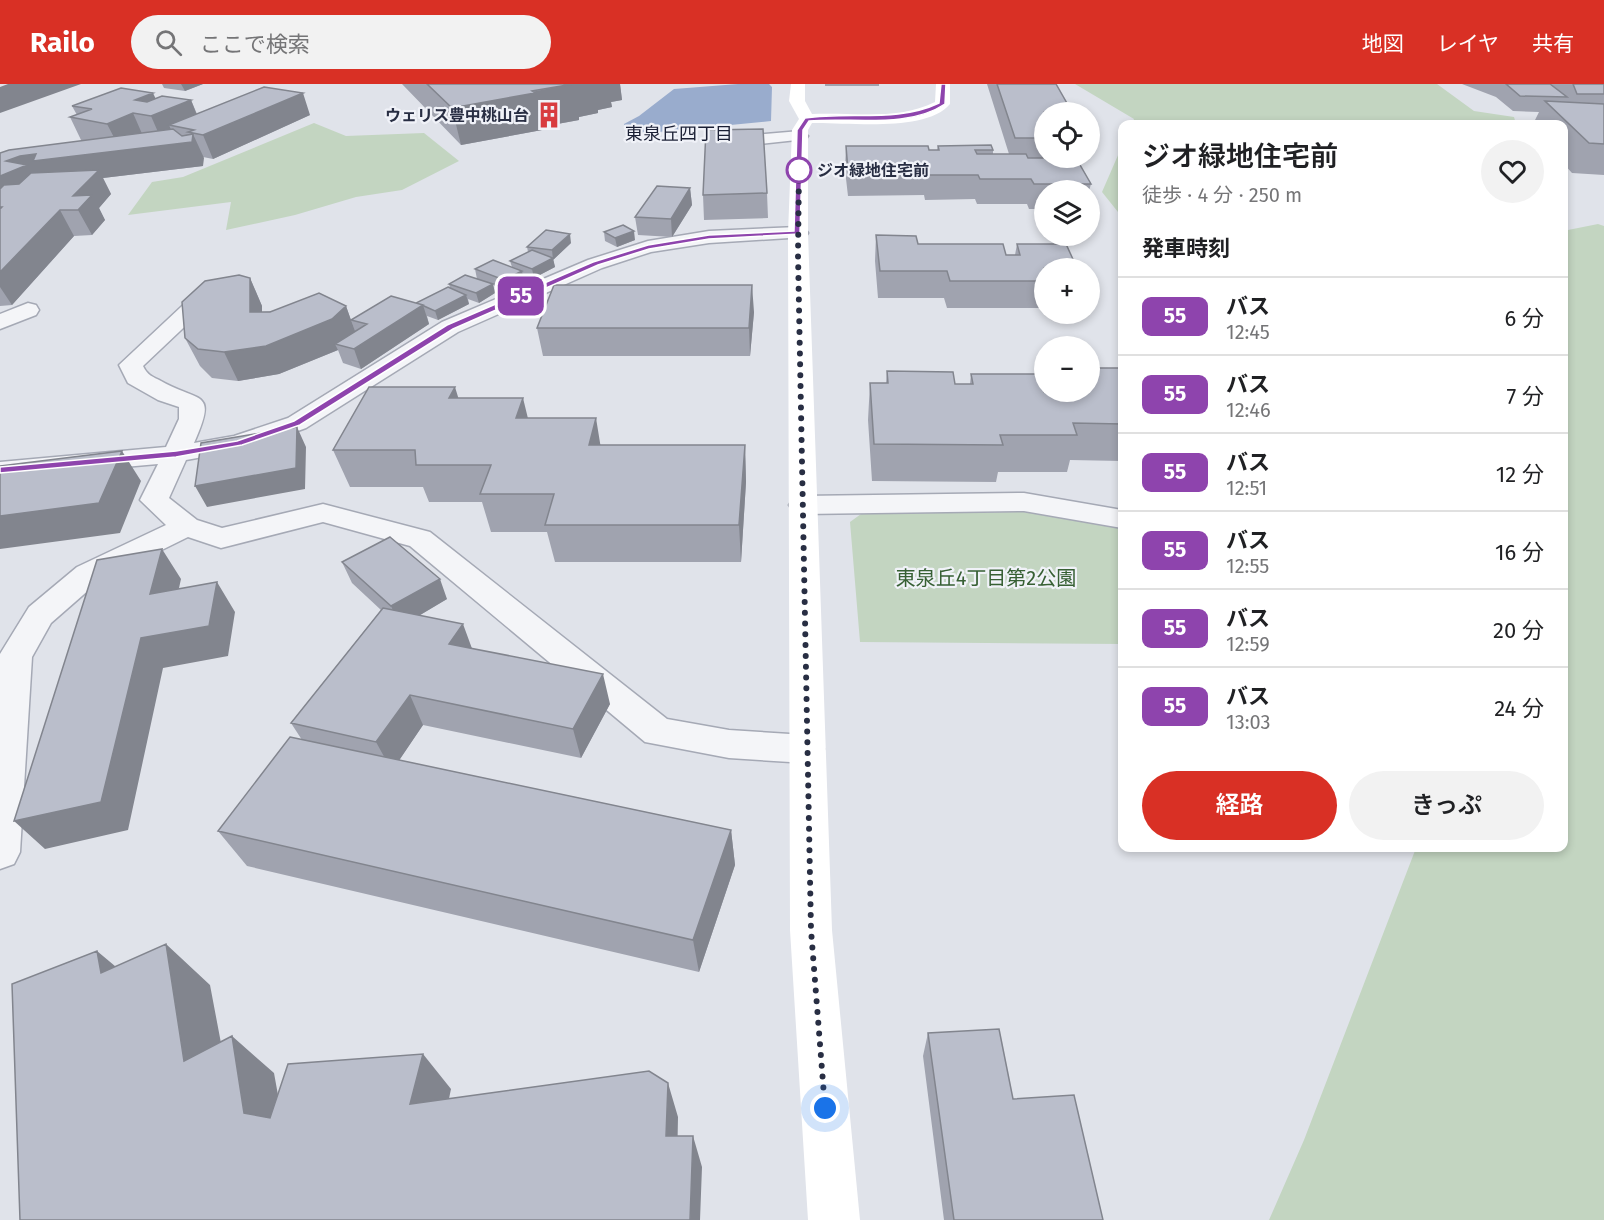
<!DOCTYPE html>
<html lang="ja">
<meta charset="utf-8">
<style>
:root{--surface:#fff;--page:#f2f2f2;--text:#202124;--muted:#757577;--line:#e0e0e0;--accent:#d93025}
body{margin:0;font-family:"Fira Sans","Noto Sans JP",sans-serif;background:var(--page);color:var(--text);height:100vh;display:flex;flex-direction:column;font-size:22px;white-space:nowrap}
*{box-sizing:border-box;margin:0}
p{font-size:20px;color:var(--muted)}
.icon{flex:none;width:33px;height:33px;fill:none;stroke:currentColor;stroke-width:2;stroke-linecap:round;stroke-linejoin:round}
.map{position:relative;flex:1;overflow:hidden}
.side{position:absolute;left:1118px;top:36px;width:450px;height:732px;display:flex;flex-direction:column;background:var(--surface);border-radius:12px;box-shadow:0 3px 9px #0003}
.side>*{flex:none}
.badge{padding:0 12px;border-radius:9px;font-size:21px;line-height:39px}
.controls{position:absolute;left:1034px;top:18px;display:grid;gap:12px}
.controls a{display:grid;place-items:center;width:66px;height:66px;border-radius:50%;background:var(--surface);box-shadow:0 3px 9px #0003;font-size:30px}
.you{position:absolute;width:30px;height:30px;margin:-15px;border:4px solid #fff;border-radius:50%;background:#1a73e8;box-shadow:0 0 0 9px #1a73e833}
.map>.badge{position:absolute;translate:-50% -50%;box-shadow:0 0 0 3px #fff}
h2{padding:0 24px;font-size:22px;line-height:54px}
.round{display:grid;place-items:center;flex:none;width:63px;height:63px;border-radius:32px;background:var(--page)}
.headline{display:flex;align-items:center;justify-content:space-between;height:102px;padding:0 24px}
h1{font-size:28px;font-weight:600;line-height:45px}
.primary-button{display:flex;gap:12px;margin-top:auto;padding:12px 24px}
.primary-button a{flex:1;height:69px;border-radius:36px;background:var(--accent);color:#fff;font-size:24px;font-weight:600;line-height:69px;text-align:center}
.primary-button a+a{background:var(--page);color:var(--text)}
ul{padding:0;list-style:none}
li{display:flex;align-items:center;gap:18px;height:78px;padding:0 24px;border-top:2px solid var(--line)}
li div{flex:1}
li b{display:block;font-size:22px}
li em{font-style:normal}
li .badge{min-width:66px;font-weight:700;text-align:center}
header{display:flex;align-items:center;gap:36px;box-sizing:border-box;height:84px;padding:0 30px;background:var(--accent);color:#fff}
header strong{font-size:28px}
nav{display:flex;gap:33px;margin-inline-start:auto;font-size:21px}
.search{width:420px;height:54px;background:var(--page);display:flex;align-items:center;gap:15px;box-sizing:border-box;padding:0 21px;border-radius:33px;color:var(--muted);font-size:22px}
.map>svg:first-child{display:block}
.green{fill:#c3d5c1}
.water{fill:#99accd}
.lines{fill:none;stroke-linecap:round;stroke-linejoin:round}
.street-casing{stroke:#a5a9b5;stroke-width:3}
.street{fill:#f4f5f8;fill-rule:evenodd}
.secondary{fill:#fff;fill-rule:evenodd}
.wall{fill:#a0a3af}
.shaded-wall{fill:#82858e}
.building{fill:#babecb;stroke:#82858e;stroke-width:1.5}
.line{fill:#8e44ad;stroke:#fff;stroke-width:1.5}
.walk{stroke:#282e43;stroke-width:6;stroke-dasharray:0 10.8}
.stop-dot{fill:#fff;stroke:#8e44ad;stroke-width:3}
.labels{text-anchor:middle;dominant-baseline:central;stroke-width:4.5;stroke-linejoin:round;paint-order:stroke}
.far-poi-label{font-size:16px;font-weight:bold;fill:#282e43;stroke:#f0f2f8;text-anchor:end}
.far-stop-label{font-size:16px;font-weight:bold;fill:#282e43;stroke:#f0f2f8;text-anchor:start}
.far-neighbourhood-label{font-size:18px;fill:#1a1f34;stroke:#f0f2f8}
.park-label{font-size:20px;fill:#376034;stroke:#f0f2f8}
</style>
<header>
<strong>Railo</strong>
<div class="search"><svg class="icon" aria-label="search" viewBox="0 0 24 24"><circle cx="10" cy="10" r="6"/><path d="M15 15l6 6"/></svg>ここで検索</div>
<nav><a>地図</a><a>レイヤ</a><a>共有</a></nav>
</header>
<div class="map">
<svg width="1604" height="1136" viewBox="0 0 1604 1136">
<rect width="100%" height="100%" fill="#e0e3ea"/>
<path class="green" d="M1075,0H1437L1474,27L1514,33L1516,40H1132L1134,35Z
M314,39L346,52L424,49L459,77L402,106L356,113L295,131L226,146L231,118L128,131L152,98L183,93Z
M1122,62V133L1102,108Z
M1598,140L1604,142V1136H1269L1304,1056L1416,764H1563V147Z
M1024,428L1122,445V560L860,558L850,438L861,430Z"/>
<path class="water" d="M738,0H769L772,3L771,37L648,49L626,47L624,40L639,32L674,5Z"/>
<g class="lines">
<g class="street-casing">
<path id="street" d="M800,47L808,52L806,55L732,63L724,58L732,53Z
M798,143L805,145L808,149L805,153L709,159L651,168L602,184L458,248L306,344L248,365L186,376L169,414L197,436L222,444L323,420L430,448L667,635L729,646L806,651L819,655L824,665L819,675L806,679L729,674L645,658L410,462L323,438L221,464L188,453L99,497L51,539L32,573L20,768L14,780L0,785V570L29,523L77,483L166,441L140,416L158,380L0,394V378L166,363L179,335V323L158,316L128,299L119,281L197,208L205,207L213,208L216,213L143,282C147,291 153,293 161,297C200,319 218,305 194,359L234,352L288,334L442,238L588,176L648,157L709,147Z
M28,219L36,221L39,226L36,231L0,245V230Z
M1024,409L1122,426V444L1024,427L803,430L793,427L789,421L793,415L803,412Z"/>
</g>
<use href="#street" class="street"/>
<path class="secondary" d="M791,0H805V17L812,30C853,28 897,37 935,18L936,0H950V20C926,49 847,38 812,39L808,46V149L832,846L860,1136H808L790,846L788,149L792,46L799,35L789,17Z"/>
</g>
<path class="wall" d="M162,0H203L185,7L164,4Z
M402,0H620L622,16L611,18L612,23L598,26V29L579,33V36L541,43L542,46L461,61Z
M825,0H879V2H825Z
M987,0H1056L1044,28V74H1081L1080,77H1078L1091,100L1089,107V106H1044V125H1029L1027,120H977L975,115L925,116L924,111L848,112L845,86L846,62L929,66H937L938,62L993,66V70H1009Z
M1462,0H1604V91L1572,89L1563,79V40H1533L1539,28L1513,27L1496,13Z
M156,14L191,16L197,30L310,31L213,75L203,73V82L103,94L111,110L99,124L105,136L92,151L74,152L12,221L0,222V69L83,57L81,56L70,33L77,31L72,22Z
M690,104L692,121L672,153L638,151L635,133Z
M767,109L768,134L704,136L703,111Z
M604,148L635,156L617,163L605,157Z
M876,151L918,160L1006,171H1015L1017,160L1044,184V224H947L944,214H878L875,177Z
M571,159L553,176L555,183L534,194L523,190L524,197L506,206L493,201L495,209L479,219L468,215L469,220L438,236L427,232L429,240L361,285L343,279L338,266L279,290L238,297L212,294L200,282L185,254L250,194L262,222V228L346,222L355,248L351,236L416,219L450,204L449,200L477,195L475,185L512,183L510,177L528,168L527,163Z
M754,228L750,272H543L537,244Z
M1041,284H1122V377L1070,376L1067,388H998L996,398L872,397L868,336L870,299H886L887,287L955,300H970L971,290H1039Z
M458,314L528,334L601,361H745L746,398L741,478H555L547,448H491L482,418H429L423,403H350L333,366Z
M342,478L447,515L420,531L472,564L610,620L581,674L423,641L399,676L731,746L735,781L699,888L247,782L218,747L302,656L291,639L381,526L352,499Z
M928,949L1013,1015L1103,1136H944L923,972Z"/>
<path class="shaded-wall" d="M8,0H81L0,29V3Z
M181,0H203L185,7Z
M571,0H620L622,16L611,18L612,23L598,26V29L579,33V36L541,43L542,46L461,61L452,24Z
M153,9L162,28L191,16L200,39L169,41L173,50L161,55L151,32L135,16Z
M303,9L310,31L213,75L203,51Z
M133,29L143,52L119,63L107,40Z
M193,50L204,74L203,82L103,94L111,110L99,124L105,136L92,151L78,126L0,123V92L6,77L20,72Z
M690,104L692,121L672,153L671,135Z
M60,126L74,152L12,221L0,203V188Z
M634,147L635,156L617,163L615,154Z
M570,150L571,159L553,176L552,166Z
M553,174L555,183L534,194L532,185Z
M522,187L524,197L506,206L504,196Z
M250,194L262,222V256L250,228Z
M493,200L495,209L479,219L476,209Z
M752,201L754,228L750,272L749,244Z
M466,211L469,220L438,236L435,227Z
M423,221L429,240L361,285L354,265Z
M346,222L356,250L335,260L338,266L279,290L238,297L224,268Z
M455,303L466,339L449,314Z
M523,314L532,351L516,334Z
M596,334L602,371L589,361Z
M297,343L306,363L305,405L207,423L195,402Z
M745,361L746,398L741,478L739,441Z
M122,367L141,397L120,449L0,465V432Z
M162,465L181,495L171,540L150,510Z
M440,495L447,515L400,543L391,522Z
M217,498L235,528L228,572L163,584L128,746L45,765L14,737L141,554Z
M463,540L474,570L449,560Z
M603,590L610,620L581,674L573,645Z
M410,611L423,641L392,687L376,658Z
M731,746L735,781L699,888L693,856Z
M166,860L210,901L231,1012L184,977Z
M97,867L146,908L101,889Z
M232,952L274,989L287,1061L244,1029Z
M423,970L451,1005L441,1053L410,1020Z
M668,999L678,1033L677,1083L666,1052Z
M693,1052L702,1083L700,1136H690Z"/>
<path class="building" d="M427,0H573L532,7L535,9L452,24Z
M997,0H1056L1072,28H1044V54H1015Z
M1506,0H1550L1567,13L1520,12Z
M1573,0H1604V10H1577Z
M264,3L303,9L203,51L188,48L194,46L169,41Z
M121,4L153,9L135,16L147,18L162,12L191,16L151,32L133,29L107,40L70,33L92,25L72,22Z
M1545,17L1604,20V60L1589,59Z
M173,45L182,52L193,50L192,58L33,77L36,70L20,72L6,77L27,81L0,92V69L9,66Z
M763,45L767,109L703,111L706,46Z
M991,61L993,66H975L977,70H1026L1028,74H1076L1091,100H1034L1031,95H980L978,91H928L927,87H848L846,62H928L929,66H939L938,62Z
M99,86L73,112L92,111L78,126H60L0,188V125L2,123H0V105L4,101L19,100L31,89Z
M657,102L690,104L671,135L635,133Z
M623,141L634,147L615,154L604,148Z
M546,146L570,150L552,166L527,163Z
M876,151L916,152L918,160H1003L1006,171H1020L1017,160H1066L1077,184H1044V197H950L947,187H880Z
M532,166L553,174L532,185L510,177Z
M493,176L522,187L504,196L475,185Z
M239,191L250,194V228H270L319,209L346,222L332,235L266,262L224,268L198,265L185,254L182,218L205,197Z
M465,191L493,200L476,209L449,200Z
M554,201H752L749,244H537Z
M448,203L466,211L435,227L424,222L423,221L416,219Z
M391,212L423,221L354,265L335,260L367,240L351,236Z
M1041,284H1044V308H1089V284H1122V340L1073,339L1077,351H1000L1003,361L874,360L870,299H888L887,287L953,288L955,300H973L971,290H1043Z
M369,303H455L449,314H523L516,334H596L589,361H745L739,441H545L554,410H480L491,381H416L415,366H333Z
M297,343L296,384L195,402L201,359Z
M122,367L99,419L0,432V382Z
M390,453L440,495L391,522L342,478Z
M162,465L150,510L217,498L209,542L141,554L101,718L14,737L97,476Z
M383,524L463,540L449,560L603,590L573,645L410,611L376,658L291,639Z
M290,653L731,746L693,856L218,747Z
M166,860L184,977L232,952L244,1029L270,1034L288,980L423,970L410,1020L649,987L668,999L666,1052H693L690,1136H20L12,900L97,867L101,889Z
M999,945L1013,1015L1074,1011L1103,1136H954L928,949Z"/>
<path class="line" d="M941,0H946L945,20C908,45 852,33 809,37L803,46L800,150L709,155L649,165L598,181L453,245L300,341L242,361L176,373L0,389V383L176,367L237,357L294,337L447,241L593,178L648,161L709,151L794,147L797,46L805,34C850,27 897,39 939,19Z"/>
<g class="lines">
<path class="walk" d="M799,86L798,171L811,846L825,1024"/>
</g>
<defs>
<g id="building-bare" transform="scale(2.07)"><path d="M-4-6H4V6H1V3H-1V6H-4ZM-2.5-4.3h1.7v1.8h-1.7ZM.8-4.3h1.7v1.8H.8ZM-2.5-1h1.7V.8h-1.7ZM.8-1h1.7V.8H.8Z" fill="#d83c40" stroke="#f0f2f8" stroke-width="2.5" paint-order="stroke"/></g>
</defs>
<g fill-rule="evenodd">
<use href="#building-bare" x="549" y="31"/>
</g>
<circle class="stop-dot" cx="799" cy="86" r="12"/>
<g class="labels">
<g class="far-poi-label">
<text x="529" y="31">ウェリス豊中桃山台</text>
</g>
<g class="far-stop-label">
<text x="817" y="86">ジオ緑地住宅前</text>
</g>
<g class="far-neighbourhood-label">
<text x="679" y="50">東泉丘四丁目</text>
</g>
<g class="park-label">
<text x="986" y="494">東泉丘4丁目第2公園</text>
</g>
</g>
</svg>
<div class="controls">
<a><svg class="icon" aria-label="locate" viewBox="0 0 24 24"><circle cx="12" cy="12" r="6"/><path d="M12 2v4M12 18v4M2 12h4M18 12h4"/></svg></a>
<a><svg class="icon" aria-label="layers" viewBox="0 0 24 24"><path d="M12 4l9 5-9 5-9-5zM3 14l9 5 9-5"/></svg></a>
<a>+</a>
<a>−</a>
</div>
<div class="you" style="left:825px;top:1024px"></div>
<b class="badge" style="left:521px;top:212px;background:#8e44ad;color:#fff">55</b>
<section class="side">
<div class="headline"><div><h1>ジオ緑地住宅前</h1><p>徒歩 · 4 分 · 250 m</p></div><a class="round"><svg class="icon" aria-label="heart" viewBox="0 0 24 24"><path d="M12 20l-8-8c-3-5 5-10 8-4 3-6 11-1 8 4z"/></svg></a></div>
<h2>発車時刻</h2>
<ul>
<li><span class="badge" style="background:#8e44ad;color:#fff">55</span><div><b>バス</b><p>12:45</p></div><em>6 分</em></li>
<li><span class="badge" style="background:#8e44ad;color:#fff">55</span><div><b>バス</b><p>12:46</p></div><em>7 分</em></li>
<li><span class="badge" style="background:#8e44ad;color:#fff">55</span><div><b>バス</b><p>12:51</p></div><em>12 分</em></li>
<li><span class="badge" style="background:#8e44ad;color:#fff">55</span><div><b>バス</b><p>12:55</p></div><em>16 分</em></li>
<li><span class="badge" style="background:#8e44ad;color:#fff">55</span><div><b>バス</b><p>12:59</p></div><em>20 分</em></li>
<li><span class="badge" style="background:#8e44ad;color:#fff">55</span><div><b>バス</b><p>13:03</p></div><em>24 分</em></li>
</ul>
<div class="primary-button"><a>経路</a><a>きっぷ</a></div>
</section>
</div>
